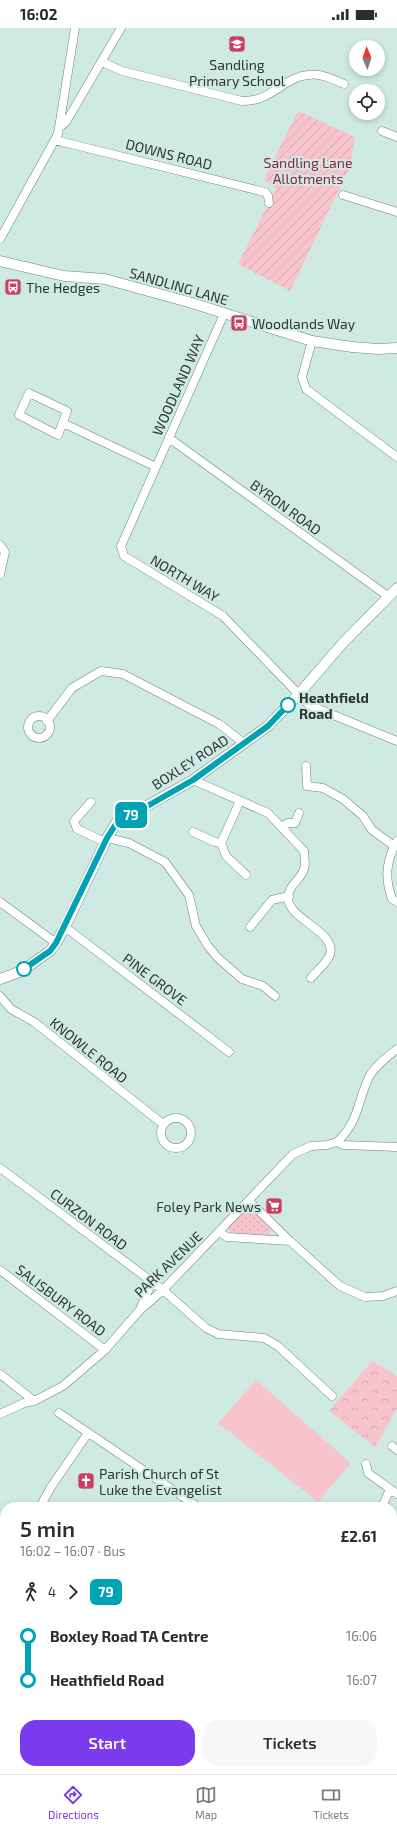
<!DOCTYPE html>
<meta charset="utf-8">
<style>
:root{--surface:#fff;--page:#f7f7f7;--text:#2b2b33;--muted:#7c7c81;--line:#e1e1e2;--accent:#7c3aed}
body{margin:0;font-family:"Exo 2",sans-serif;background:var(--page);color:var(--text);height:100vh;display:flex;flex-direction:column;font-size:15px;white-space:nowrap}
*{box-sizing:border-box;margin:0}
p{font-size:13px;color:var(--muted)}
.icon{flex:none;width:22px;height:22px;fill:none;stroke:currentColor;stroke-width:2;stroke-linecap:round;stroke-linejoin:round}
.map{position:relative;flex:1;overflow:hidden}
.details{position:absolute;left:0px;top:1474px;width:397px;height:272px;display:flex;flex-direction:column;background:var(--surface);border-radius:16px 16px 0 0;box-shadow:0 2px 6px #0003}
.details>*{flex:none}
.badge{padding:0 8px;border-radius:6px;font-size:14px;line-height:26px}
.needle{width:26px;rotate:358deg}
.buttons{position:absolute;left:349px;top:12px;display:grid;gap:8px}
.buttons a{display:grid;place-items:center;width:36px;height:36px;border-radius:50%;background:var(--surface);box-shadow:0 2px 6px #0003;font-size:20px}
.map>.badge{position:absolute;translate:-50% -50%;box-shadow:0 0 0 2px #fff}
.legs{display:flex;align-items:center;gap:6px;height:44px;padding:0 20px;font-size:13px}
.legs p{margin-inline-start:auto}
.overview{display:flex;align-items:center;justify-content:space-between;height:68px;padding:0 20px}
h1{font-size:22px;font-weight:600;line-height:30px}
.primary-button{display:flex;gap:8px;margin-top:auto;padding:8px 20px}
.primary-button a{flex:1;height:46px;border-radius:16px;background:var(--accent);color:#fff;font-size:16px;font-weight:600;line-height:46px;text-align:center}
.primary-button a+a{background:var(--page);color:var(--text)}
ul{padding:0 20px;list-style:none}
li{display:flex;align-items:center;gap:14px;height:44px;font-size:15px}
li i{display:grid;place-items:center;width:6px;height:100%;margin:0 5px;background:currentColor}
li i::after{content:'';width:10px;height:10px;margin:-5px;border:3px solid;border-radius:50%;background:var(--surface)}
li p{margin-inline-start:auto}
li:first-child i{background:linear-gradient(#0000 50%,currentColor 0)}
li:last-child i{background:linear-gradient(currentColor 50%,#0000 0)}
.status{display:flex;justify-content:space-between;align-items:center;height:28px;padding:0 20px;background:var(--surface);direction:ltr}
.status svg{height:11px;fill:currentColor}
.dock{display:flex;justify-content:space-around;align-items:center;height:56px;border-top:1px solid var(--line);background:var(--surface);font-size:11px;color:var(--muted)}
.dock a{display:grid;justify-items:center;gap:2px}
.dock .active{color:var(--accent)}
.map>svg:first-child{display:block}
.grass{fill:url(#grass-dots)}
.park{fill:url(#park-crowns)}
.garden{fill:url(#garden-furrows)}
.pitch{fill:#f8c4cb}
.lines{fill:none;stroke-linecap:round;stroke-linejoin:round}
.minor-casing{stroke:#6b847f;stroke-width:9}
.tertiary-casing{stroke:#6b847f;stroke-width:11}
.secondary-casing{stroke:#6b847f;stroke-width:12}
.trunk-casing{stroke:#6b847f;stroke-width:14}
.minor{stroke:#fff;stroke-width:8}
.tertiary{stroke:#fff;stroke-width:10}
.secondary{stroke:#fff;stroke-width:11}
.trunk{stroke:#fff;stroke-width:13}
.line-1-casing{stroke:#fff;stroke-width:9}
.line-1{stroke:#00a3b4;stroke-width:6}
.stop-1-dot{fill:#fff;stroke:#00a3b4;stroke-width:2}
.labels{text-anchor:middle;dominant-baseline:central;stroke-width:4;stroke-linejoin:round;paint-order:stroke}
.poi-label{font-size:14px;fill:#2d3735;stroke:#ceeae3;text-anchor:start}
.street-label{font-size:14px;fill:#2d3735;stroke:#ceeae3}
.park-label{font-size:14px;fill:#902141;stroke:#ceeae3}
.stop-label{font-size:14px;font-weight:bold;fill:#2d3735;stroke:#ceeae3;text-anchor:start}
</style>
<div class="status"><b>16:02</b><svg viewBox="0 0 49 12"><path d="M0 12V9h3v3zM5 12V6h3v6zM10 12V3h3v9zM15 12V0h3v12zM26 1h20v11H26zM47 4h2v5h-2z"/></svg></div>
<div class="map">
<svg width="397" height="1746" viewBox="0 0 397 1746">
<defs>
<pattern id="grass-dots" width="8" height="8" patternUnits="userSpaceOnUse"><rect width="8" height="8" fill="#f8c4cb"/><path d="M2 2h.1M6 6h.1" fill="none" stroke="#d5a9af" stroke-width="1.8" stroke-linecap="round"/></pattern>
<pattern id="park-crowns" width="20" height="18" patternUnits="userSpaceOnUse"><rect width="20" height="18" fill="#f8c4cb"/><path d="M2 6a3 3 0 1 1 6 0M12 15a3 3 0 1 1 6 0" fill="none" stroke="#d5a9af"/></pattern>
<pattern id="garden-furrows" width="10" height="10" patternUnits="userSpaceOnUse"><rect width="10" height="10" fill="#f8c4cb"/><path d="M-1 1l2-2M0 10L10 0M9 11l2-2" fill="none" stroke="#d5a9af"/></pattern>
</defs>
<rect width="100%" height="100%" fill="#ceeae3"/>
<path class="grass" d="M250,1183L257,1185L271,1199L269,1208L266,1209L230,1207L228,1198L242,1185Z"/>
<path class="park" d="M372,1333L397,1348V1381L375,1419L329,1383Z"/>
<path class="garden" d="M298,83L355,109L349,141L290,263L238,236L276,161L264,151Z"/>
<path class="pitch" d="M256,1352L351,1435L318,1474L218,1395Z"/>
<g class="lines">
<g class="minor-casing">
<path id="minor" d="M102,34L122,43L242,73C272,74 283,49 308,47C320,45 333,51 344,56
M60,99L66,94L121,0
M382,103L397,109
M55,112L265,164L268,168L269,175
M343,167L397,184
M0,211L58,106L75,0
M224,286L121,518L124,528L223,588L309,677L397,713
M312,313L302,349L306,361L397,429
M29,365L67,383L58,407L19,387Z
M63,395L156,439
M169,410L389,569
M0,517L5,524L0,546
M28 699a11 11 0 1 1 22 0a11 11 0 1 1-22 0Z
M47,693L72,660L101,643L123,646L219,696L245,716
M306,738L307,758L323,760L343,771L363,788L372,802L394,818L397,813
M193,752L268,785L304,823C304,828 306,837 304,841C301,852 288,857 288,870C288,892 341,905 329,929C325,936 316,944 311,950
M91,774L74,793L77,801L105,814
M281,799L288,795H295L299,785
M193,804L215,814L221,815L240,773
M107,810L129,815L165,834L189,867L196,898L208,918L218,930L242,951L263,958L275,968
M221,815L226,828L246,847
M394,818C386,837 385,851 392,871L397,874
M0,874L56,915
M65,899L229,1024
M250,899L272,872L289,868
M0,968L11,981L34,994L163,1096
M161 1105a15 15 0 1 1 30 0a15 15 0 1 1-30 0Z
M337,1114C359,1094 357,1074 369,1049C375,1038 387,1029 397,1021
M0,1140L163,1262L206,1300L218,1306L264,1310L278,1318L332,1368
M249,1173L290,1213
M219,1204L227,1209L290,1213L340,1258L365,1269L383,1268L397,1263
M0,1242L105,1322
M140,1281L152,1254
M0,1346L34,1373
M59,1385L198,1479
M0,1386L24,1375L34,1373L63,1358L105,1322L139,1283L163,1262L293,1126L311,1118L327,1117L337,1114L343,1117L397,1119
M392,1418L397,1422
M366,1436L368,1445L397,1466
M40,1479L51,1459L88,1405
M382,1479L390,1461
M0,1554L5,1545
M0,1573L5,1576
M0,1688L5,1679
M392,1706L397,1708
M210,1746L213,1741"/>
</g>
<g class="tertiary-casing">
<path id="tertiary" d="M0,233L64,248L105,251L192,275L312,313L352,319L378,321L397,320
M0,951L22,943L50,923L56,915L65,899L107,810L116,795L193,752L268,698L298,667L342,616L397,560"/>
</g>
<g class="secondary-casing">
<path id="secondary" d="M0,1711L5,1713
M58,1741L68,1746"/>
</g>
<g class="trunk-casing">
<path id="trunk" d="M392,1640L397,1630
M336,1746L339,1741"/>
</g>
<use href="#minor" class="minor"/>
<use href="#tertiary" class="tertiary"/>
<use href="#secondary" class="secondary"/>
<use href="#trunk" class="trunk"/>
</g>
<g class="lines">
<g class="line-1-casing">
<path id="line-1" d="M24,941L50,923L56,915L107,810L116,796L193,752L268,698L288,677"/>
</g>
<use href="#line-1" class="line-1"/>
</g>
<defs>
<g id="school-square" transform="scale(0.9)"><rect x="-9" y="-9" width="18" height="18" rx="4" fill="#cd3e63" stroke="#ceeae3"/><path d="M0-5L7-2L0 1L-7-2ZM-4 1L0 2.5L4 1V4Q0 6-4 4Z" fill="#fff"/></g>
<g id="bus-square" transform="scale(0.9)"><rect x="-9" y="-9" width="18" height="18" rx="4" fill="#cd3e63" stroke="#ceeae3"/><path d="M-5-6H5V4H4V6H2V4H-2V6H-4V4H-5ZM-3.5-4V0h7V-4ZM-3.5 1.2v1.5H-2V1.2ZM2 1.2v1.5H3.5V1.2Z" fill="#fff"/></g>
<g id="supermarket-square" transform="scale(0.9)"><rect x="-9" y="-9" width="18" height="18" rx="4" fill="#cd3e63" stroke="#ceeae3"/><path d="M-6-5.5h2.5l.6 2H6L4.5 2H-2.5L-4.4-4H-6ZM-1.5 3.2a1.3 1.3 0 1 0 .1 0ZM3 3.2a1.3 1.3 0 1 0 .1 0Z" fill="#fff"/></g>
<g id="church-square" transform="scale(0.9)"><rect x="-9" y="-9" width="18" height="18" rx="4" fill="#cd3e63" stroke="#ceeae3"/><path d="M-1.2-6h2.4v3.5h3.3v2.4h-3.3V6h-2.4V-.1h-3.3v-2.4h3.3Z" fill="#fff"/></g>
</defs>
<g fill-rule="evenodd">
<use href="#school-square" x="237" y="16"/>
<use href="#bus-square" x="13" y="259"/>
<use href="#bus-square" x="239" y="295"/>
<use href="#supermarket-square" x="274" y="1178"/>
<use href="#church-square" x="86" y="1453"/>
</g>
<g class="stop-1-dot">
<circle cx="288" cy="677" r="7"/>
<circle cx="24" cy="941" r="7"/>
</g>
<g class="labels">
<g class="poi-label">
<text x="237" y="36" text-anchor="middle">Sandling<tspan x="237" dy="16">Primary School</tspan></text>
<text x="26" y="259">The Hedges</text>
<text x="252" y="295">Woodlands Way</text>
<text x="261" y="1178" text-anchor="end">Foley Park News</text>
<text x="99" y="1445">Parish Church of St<tspan x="99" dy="16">Luke the Evangelist</tspan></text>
</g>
<g class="street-label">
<text transform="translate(169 126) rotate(14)">DOWNS ROAD</text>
<text transform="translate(179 258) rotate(16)">SANDLING LANE</text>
<text transform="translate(178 357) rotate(-66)">WOODLAND WAY</text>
<text transform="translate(286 479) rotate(36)">BYRON ROAD</text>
<text transform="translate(185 550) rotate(31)">NORTH WAY</text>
<text transform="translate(190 734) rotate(-33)">BOXLEY ROAD</text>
<text transform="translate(155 951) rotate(37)">PINE GROVE</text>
<text transform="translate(89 1022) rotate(39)">KNOWLE ROAD</text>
<text transform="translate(89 1191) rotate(37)">CURZON ROAD</text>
<text transform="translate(168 1236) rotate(-44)">PARK AVENUE</text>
<text transform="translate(61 1272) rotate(37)">SALISBURY ROAD</text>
</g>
<g class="park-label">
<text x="308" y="134">Sandling Lane<tspan x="308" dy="16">Allotments</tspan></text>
</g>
<g class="stop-label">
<text x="299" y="669">Heathfield<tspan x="299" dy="16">Road</tspan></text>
</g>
</g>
</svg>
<div class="buttons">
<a><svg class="needle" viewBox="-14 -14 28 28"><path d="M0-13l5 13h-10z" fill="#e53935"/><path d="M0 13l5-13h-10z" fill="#7c7c81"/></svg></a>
<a><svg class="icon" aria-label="locate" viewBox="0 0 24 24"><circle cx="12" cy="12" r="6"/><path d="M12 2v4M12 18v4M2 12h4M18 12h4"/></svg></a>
</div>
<b class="badge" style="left:131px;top:787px;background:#00a3b4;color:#fff">79</b>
<section class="details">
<div class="overview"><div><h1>5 min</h1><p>16:02 – 16:07 · Bus</p></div><b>£2.61</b></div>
<div class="legs"><svg class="icon" aria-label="walk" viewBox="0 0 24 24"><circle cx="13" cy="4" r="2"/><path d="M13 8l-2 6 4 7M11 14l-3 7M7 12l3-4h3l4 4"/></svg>4<svg class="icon" aria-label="forward" viewBox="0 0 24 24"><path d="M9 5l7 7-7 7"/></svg><b class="badge" style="background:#00a3b4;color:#fff">79</b></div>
<ul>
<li><i style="color:#00a3b4"></i><b>Boxley Road TA Centre</b><p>16:06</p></li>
<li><i style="color:#00a3b4"></i><b>Heathfield Road</b><p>16:07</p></li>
</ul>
<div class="primary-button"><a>Start</a><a>Tickets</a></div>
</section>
</div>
<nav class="dock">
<a class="active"><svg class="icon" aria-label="directions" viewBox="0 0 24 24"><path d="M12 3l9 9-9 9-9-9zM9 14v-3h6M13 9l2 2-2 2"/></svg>Directions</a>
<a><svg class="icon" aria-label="map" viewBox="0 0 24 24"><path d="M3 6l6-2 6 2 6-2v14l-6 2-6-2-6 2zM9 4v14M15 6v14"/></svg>Map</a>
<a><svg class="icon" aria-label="tickets" viewBox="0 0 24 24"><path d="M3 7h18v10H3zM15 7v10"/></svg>Tickets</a>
</nav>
